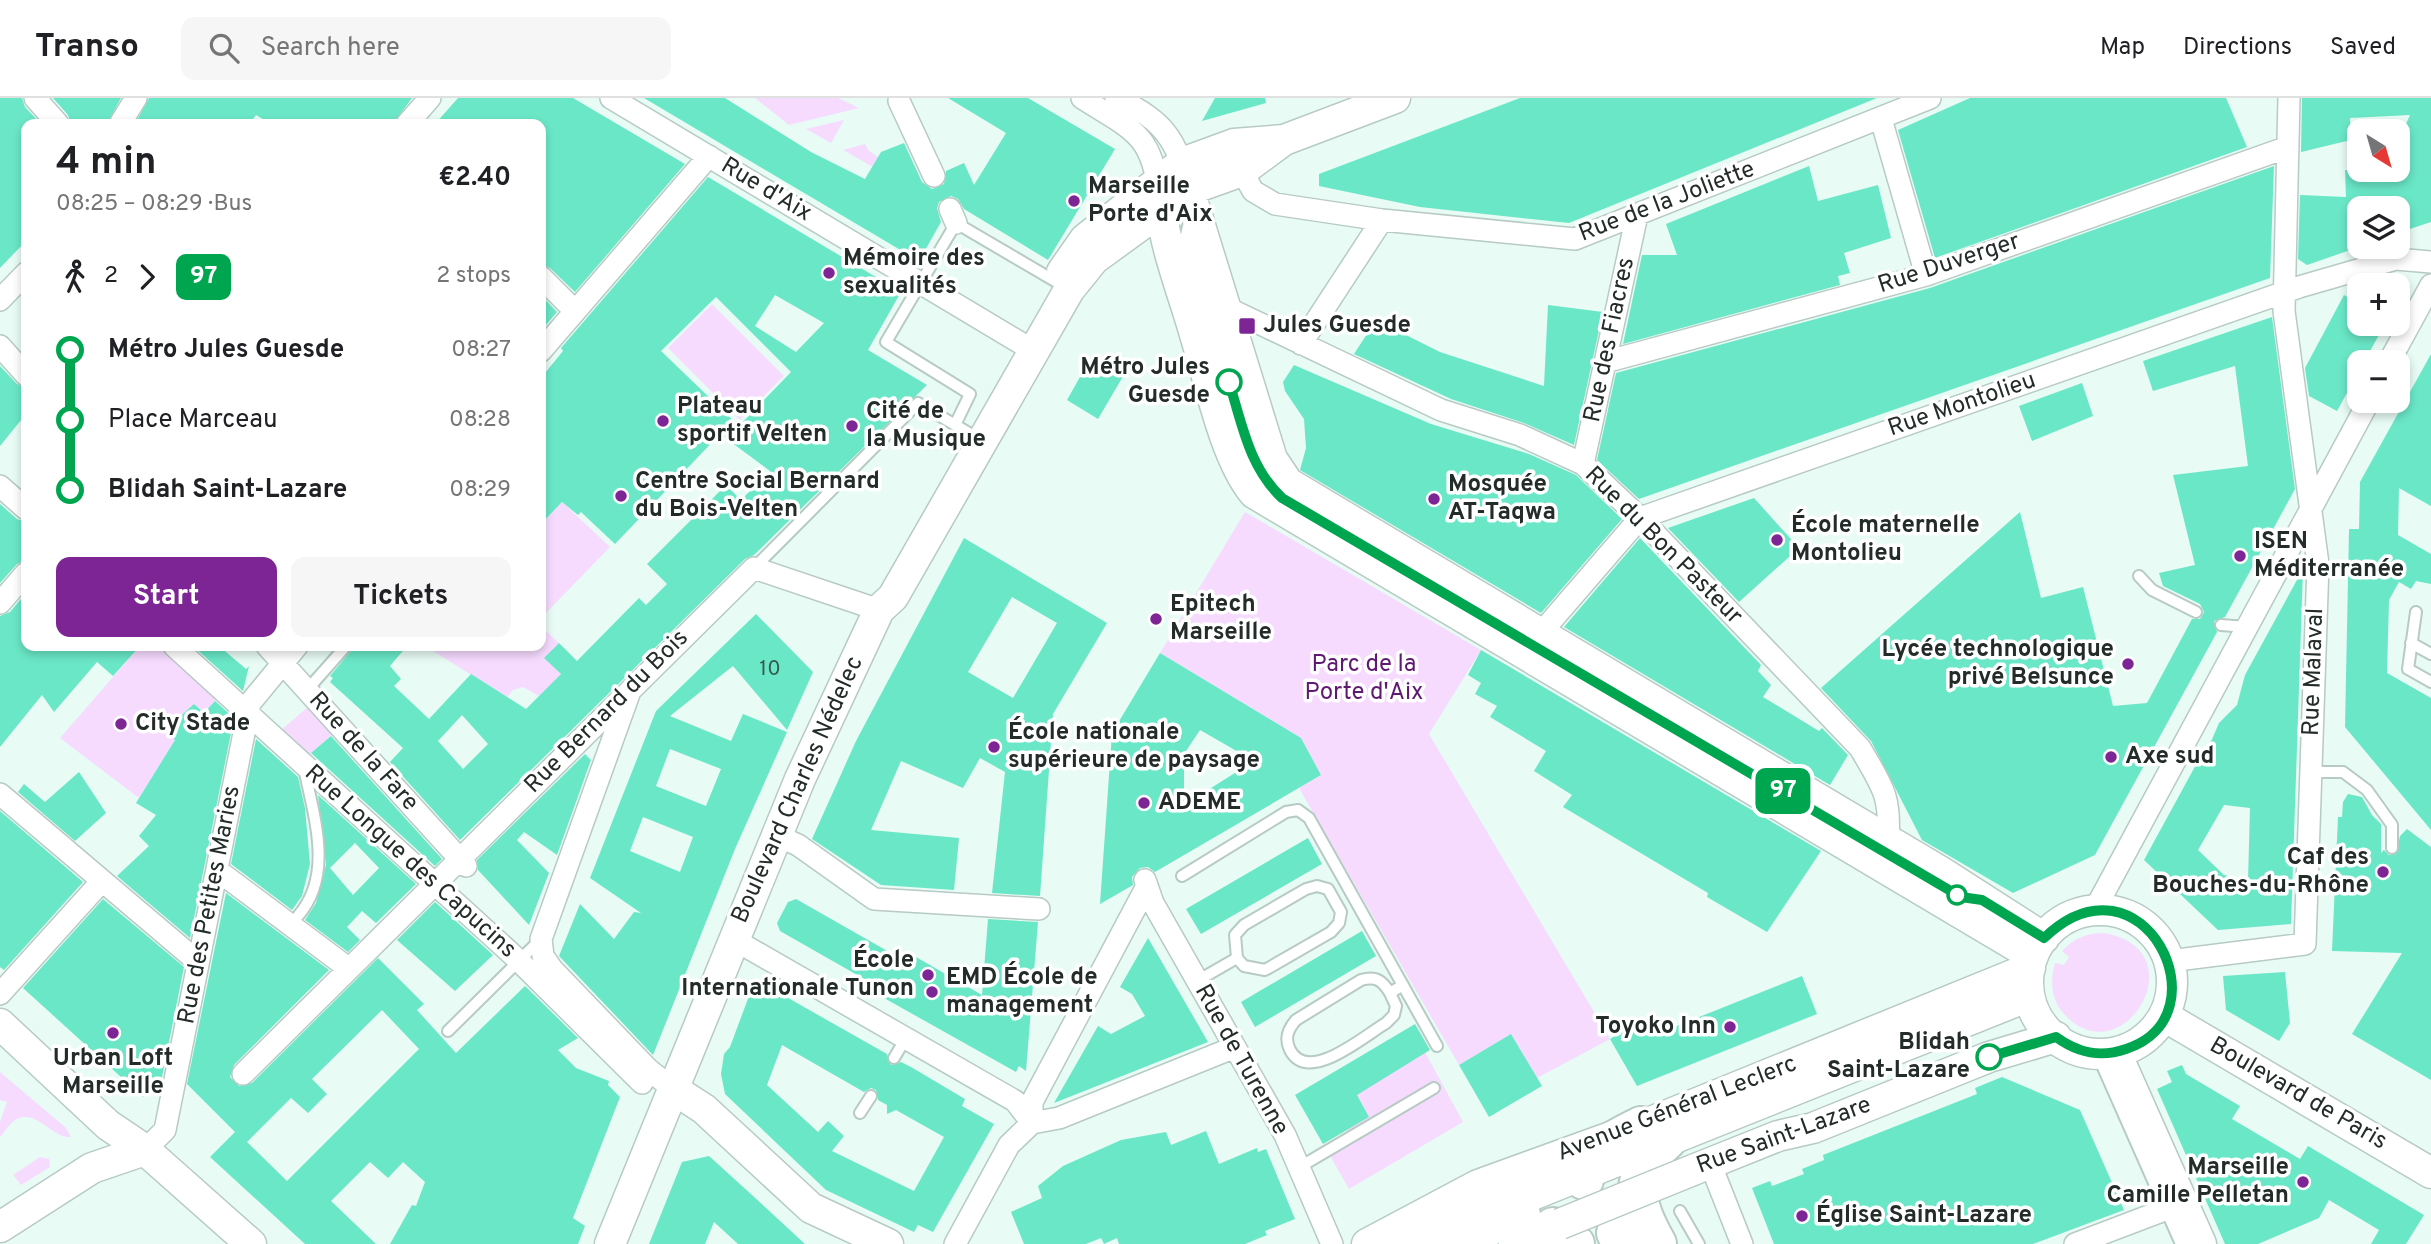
<!DOCTYPE html>
<meta charset="utf-8">
<style>
:root{--surface:#fff;--page:#f6f6f6;--text:#202124;--muted:#757577;--line:#e0e0e0;--accent:#7d2594}
body{margin:0;font-family:Overpass,sans-serif;background:var(--page);color:var(--text);height:100vh;display:flex;flex-direction:column;font-size:26px;white-space:nowrap}
*{box-sizing:border-box;margin:0}
p{font-size:23px;color:var(--muted)}
.icon{flex:none;width:38px;height:38px;fill:none;stroke:currentColor;stroke-width:2;stroke-linecap:round;stroke-linejoin:round}
.map{position:relative;flex:1;overflow:hidden}
.side{position:absolute;left:21px;top:21px;width:525px;height:532px;display:flex;flex-direction:column;background:var(--surface);border-radius:14px;box-shadow:0 4px 10px #0003}
.side>*{flex:none}
.badge{padding:0 14px;border-radius:10px;font-size:24px;line-height:46px}
.needle{width:46px;rotate:143deg}
.controls{position:absolute;left:2347px;top:21px;display:grid;gap:14px}
.controls a{display:grid;place-items:center;width:63px;height:63px;border-radius:14px;background:var(--surface);box-shadow:0 4px 10px #0003;font-size:35px}
.map>.badge{position:absolute;translate:-50% -50%;box-shadow:0 0 0 4px #fff}
.legs{display:flex;align-items:center;gap:10px;height:77px;padding:0 35px;font-size:23px}
.legs p{margin-inline-start:auto}
.head{display:flex;align-items:center;justify-content:space-between;height:119px;padding:0 35px}
h1{font-size:38px;font-weight:700;line-height:52px}
.cta{display:flex;gap:14px;margin-top:auto;padding:14px 35px}
.cta a{flex:1;height:80px;border-radius:14px;background:var(--accent);color:#fff;font-size:28px;font-weight:700;line-height:80px;text-align:center}
.cta a+a{background:var(--page);color:var(--text)}
ul{padding:0 35px;list-style:none}
li{display:flex;align-items:center;gap:24px;height:70px;font-size:26px}
li i{display:grid;place-items:center;width:10px;height:100%;margin:0 9px;background:currentColor}
li i::after{content:'';width:18px;height:18px;margin:-9px;border:5px solid;border-radius:50%;background:var(--surface)}
li p{margin-inline-start:auto}
li:first-child i{background:linear-gradient(#0000 50%,currentColor 0)}
li:last-child i{background:linear-gradient(currentColor 50%,#0000 0)}
header{display:flex;align-items:center;gap:42px;box-sizing:border-box;height:98px;padding:0 35px;background:var(--surface);border-bottom:2px solid var(--line)}
header strong{font-size:33px}
nav{display:flex;gap:38px;margin-inline-start:auto;font-size:24px}
.search{width:490px;height:63px;background:var(--page);display:flex;align-items:center;gap:18px;box-sizing:border-box;padding:0 24px;border-radius:14px;color:var(--muted);font-size:26px}
.map>svg:first-child{display:block}
.green{fill:#f6dbff}
.building{fill:#6ae7c7;fill-rule:evenodd}
.lines{fill:none;stroke-linecap:round;stroke-linejoin:round}
.lane-casing{stroke:#b7cac4;stroke-width:14}
.street-casing{stroke:#b7cac4;stroke-width:24}
.secondary-casing{stroke:#b7cac4;stroke-width:33}
.highway-casing{stroke:#b7cac4;stroke-width:42}
.lane{stroke:#fff;stroke-width:10}
.street{stroke:#fff;stroke-width:21}
.secondary{stroke:#fff;stroke-width:30}
.highway{stroke:#fff;stroke-width:38}
.secondary-bridge-casing{stroke:#b7cac4;stroke-width:33;stroke-linecap:butt}
.secondary-bridge{stroke:#fff;stroke-width:30}
.line-1-casing{stroke:#fff;stroke-width:16}
.line-1{stroke:#00a550;stroke-width:10}
.poi-dot{fill:#7d2594;stroke:#fff;stroke-width:2.5}
.stop-1-dot{fill:#fff;stroke:#00a550;stroke-width:3.5}
.labels{text-anchor:middle;dominant-baseline:central;stroke-width:7;stroke-linejoin:round;paint-order:stroke}
.number-label{font-size:21px;fill:#365b50}
.poi-label{font-size:24px;font-weight:bold;fill:#242c29;stroke:#fff;text-anchor:start}
.street-label{font-size:24px;fill:#242c29;stroke:#fff}
.stop-label{font-size:24px;font-weight:bold;fill:#242c29;stroke:#fff;text-anchor:end}
.park-label{font-size:24px;fill:#601972;stroke:#fff}
</style>
<header>
<strong>Transo</strong>
<div class="search"><svg class="icon" aria-label="search" viewBox="0 0 24 24"><circle cx="10" cy="10" r="6"/><path d="M15 15l6 6"/></svg>Search here</div>
<nav><a>Map</a><a>Directions</a><a>Saved</a></nav>
</header>
<div class="map">
<svg width="2431" height="1146" viewBox="0 0 2431 1146">
<rect width="100%" height="100%" fill="#e8fbf5"/>
<path class="green" d="M755,0H838L859,10L789,27Z
M844,22L831,45L806,31Z
M865,46L869,53L878,59L873,69L843,52Z
M712,206L784,278L740,322L668,250Z
M562,404L610,449L541,520V419L546,421Z
M1245,414L1481,552L1429,636L1610,941L1537,980L1511,936L1459,967L1299,690L1321,677L1301,640L1160,555Z
M541,528L559,545L545,560L561,576L539,598L523,589L513,592L507,599L425,548H541Z
M140,548H160L218,600L204,615L194,606L165,632L175,642L139,700L60,640Z
M309,608L334,635L307,659L280,633Z
M2104,835C2200,852 2122,980 2064,916C2051,902 2050,883 2055,865L2064,867L2069,859L2062,853C2074,840 2087,835 2104,835Z
M1425,954L1463,1024L1349,1091L1324,1047L1348,1034L1343,1024L1365,1011L1356,995Z
M0,974L66,1030L71,1039C52,1041 36,1009 15,1022C9,1026 5,1034 0,1039V1024L7,1004L0,1002Z
M40,1059L49,1061L50,1069L21,1087L13,1077Z"/>
<path class="building" d="M0,0H22L25,9L41,26H26V143L0,170Z
M53,0H121L107,26H71L68,17Z
M149,0H412L393,26H271L256,17L249,26H135Z
M458,0H573L685,66L575,194L550,170L541,166V26H435Z
M644,0H725L811,54L865,81L881,54L904,45L922,84L932,91L944,86L946,73L964,65L974,87L1006,35L948,0H1028L1115,51L1048,162L964,111L958,101L951,98L939,104L937,110L941,124L919,163Z
M1215,0H1265L1266,5L1202,23Z
M1520,0H1877L1569,125L1420,109L1319,88V76Z
M1970,0H2226L2247,49L1935,160L1898,32Z
M2302,0H2431V124L2398,135V110H2359V149L2307,167L2298,161L2300,97L2346,99L2345,72H2398V44L2410,17L2350,20L2351,42L2301,54Z
M1809,68L1818,103L1878,87L1891,140L1844,155L1850,175L1838,178L1840,187L1623,246L1642,157H1677L1666,126Z
M2274,68L2270,180L1639,401L1597,362L1616,275L1930,190Z
M708,79L901,194L868,252L927,287L754,457L745,461L460,742L390,664L403,650L330,584L333,580L330,578L355,548H407L390,568L401,581L394,588L429,621L471,576L526,611L561,576L544,560L559,545L577,563L639,500L646,507L667,486L647,466L726,387L741,402L770,373L720,336L615,446L581,414L578,417L562,404L541,426V280L563,253L561,250ZM775,197L824,225L796,254L755,228ZM716,199L791,274L739,328L661,253ZM462,617L488,646L463,671L438,643Z
M541,197L557,214L541,233Z
M2344,197L2359,206V226H2385L2364,264H2359V273L2337,313L2309,298L2305,270Z
M1548,207L1603,214L1574,347L1524,325L1451,301L1354,256L1376,222L1440,254L1544,288Z
M2272,219L2295,391L2225,519L2214,523L2217,534L2095,757L2013,795L1922,742L1871,643L1821,590L2020,414L2041,500L2083,489L2113,608L2147,605L2192,521H2200L2204,514L2200,506L2163,488L2159,475L2195,467L2173,377L2248,368L2235,268L2153,293L2143,263Z
M1093,256L1125,275L1098,321L1067,302Z
M2431,256V408L2399,390L2398,437L2431,456V486L2416,483L2411,491L2399,484L2389,502L2387,575L2431,600V732L2345,629L2349,431H2359L2360,384Z
M1294,267L1431,326L1529,356L1576,377L1622,421L1541,515L1300,372L1306,350L1304,321L1285,293L1283,284Z
M0,268L17,286L26,290V316L0,348Z
M2082,285L2093,318L2032,343L2019,308Z
M1754,400L1799,450L1739,504L1668,430Z
M0,406L17,421L26,424V462L17,466L0,485Z
M964,440L1107,525L1053,616L1040,798L992,795L1005,674L980,660L963,690L901,663L871,732L959,740L954,792L881,787L812,741L856,643ZM1012,499L1057,525L1013,600L968,574Z
M1640,440L1761,567L1758,573L1771,587L1763,599L1819,633L1822,630L1848,657L1830,687L1564,529Z
M2303,471L2291,826L2218,832L2144,762L2198,663L2207,653L2219,625L2237,607L2245,577ZM2224,707L2250,710L2248,783L2224,777L2198,752Z
M26,495V548H140L113,578L97,564L54,614L42,597L0,649V518L10,514Z
M756,516L813,574L787,632L733,568L670,618L731,643L743,616L787,634L735,751L653,957L559,858L580,806L614,841L634,814L641,815L590,780L656,613ZM670,651L721,671L706,708L656,688ZM643,719L693,739L680,774L630,753Z
M193,548H219L246,571L249,568L243,593Z
M1481,552L1821,753L1767,834L1707,799L1708,795L1563,709L1572,697L1534,673L1546,653L1490,619L1497,608L1475,596L1481,585L1468,577Z
M1160,555L1301,640L1321,677L1155,774L1148,769L1140,770L1132,779L1133,787L1100,806L1112,635ZM1200,632L1254,663L1184,707V656Z
M215,603L234,620L190,840L117,778L149,748L139,738L156,717L136,705L175,642L165,632L194,606L204,615Z
M331,638L442,761L435,768L311,655Z
M256,641L298,679L305,710L310,766L302,798L292,812L231,766Z
M585,656L591,662L557,757L524,734L517,742L549,775L529,827L478,772L477,762Z
M79,674L106,715L75,743L18,694L24,686L45,704Z
M2348,696L2362,699L2372,717L2381,726V755L2384,752L2389,757L2396,756L2400,738L2407,731L2431,749V982L2352,936L2402,855L2332,853L2338,719H2342L2343,704Z
M318,697L416,786L376,825L362,813L347,829L360,842L348,854L305,822L316,805L326,767ZM355,745L379,770L353,797L330,770Z
M0,713L83,784L4,872L0,869Z
M1308,740L1322,766L1201,836L1186,811Z
M226,795L329,872L234,967L230,979L239,988L252,985L378,860L424,906L417,912L456,955L525,888L578,940L558,952L576,970L609,983L608,987L620,999L573,1120L585,1128L578,1146H390L412,1107L416,1108L425,1084L403,1064L388,1080L370,1064L331,1103L376,1146H305L210,1059L235,1034L187,986ZM382,912L419,951L287,1083L247,1044L291,1000L308,1015L327,996L312,981Z
M103,801L184,869L162,979L143,999L23,890Z
M796,801L905,863L909,855L982,897L988,821L1038,824L1026,973L1019,968L1016,974L884,900L887,894L780,833L777,825L788,804Z
M435,804L493,857L455,893L397,842Z
M1362,833L1376,858L1255,929L1241,904Z
M1148,840L1208,944L1054,1005L1098,928L1111,936L1145,918L1132,896L1120,889Z
M2285,874L2290,925L2279,943L2226,912L2223,878Z
M1802,878L1817,916L1637,988L1610,941L1643,920L1654,937Z
M763,890L774,892L887,956L891,967L901,964L911,969L965,1001L962,1008L994,1026L933,1134L918,1127L914,1134L826,1092L725,996L721,976L724,956L730,949L749,898ZM782,947L864,994L871,990L876,992L878,1002L887,1007V1016L896,1012L944,1039L914,1093L832,1053L844,1038L828,1023L818,1034L767,987Z
M1415,926L1430,952L1357,997L1369,1019L1323,1046L1295,997Z
M1511,936L1542,988L1489,1019L1459,967Z
M2182,967L2186,976L2240,1008L2232,1021L2300,1061L2308,1048L2424,1117L2406,1146H2371L2379,1132L2329,1102L2319,1120L2258,1146H2225L2157,991L2172,984L2167,973Z
M2002,979L2080,1012L2124,1112L2033,1146H1774L1752,1090L1770,1083L1772,1088L1804,1076L1802,1071L1824,1062L1823,1057L1977,996L1975,990Z
M1206,1033L1219,1066L1257,1050L1258,1054L1266,1051L1295,1121L1265,1133L1267,1137L1245,1146H1119L1117,1140L1104,1146L1101,1140L1086,1146H1024L1011,1114L1042,1100L1038,1088L1063,1068L1121,1042L1166,1034L1171,1047Z
M709,1058L752,1097L805,1146H738L714,1124L705,1146H649L682,1064Z"/>
<g class="lines">
<g class="lane-casing">
<path id="lane" d="M1190,120L1185,141L1254,366L1264,383L1275,394
M955,327L970,296L886,244L956,125L1060,186
M754,470L918,305L979,341
M2139,478L2152,492L2196,514
M2416,514L2408,571L2431,584
M2221,527L2247,529
M2411,545L2431,556
M307,592L346,548
M2310,674H2343L2367,692L2392,727V750
M1182,778L1286,714L1298,712L1309,720L1437,948
M298,818C334,777 314,719 304,670
M1197,883L1237,860L1244,868L1265,872L1331,834L1339,825L1341,814L1328,791L1317,788L1306,791L1244,827L1235,837L1237,860
M1390,895L1396,908L1394,917L1386,925C1364,938 1308,987 1290,952C1284,940 1288,931 1296,922L1361,882C1376,878 1382,882 1390,895L1403,887
M448,933L541,841
M2097,956L2181,1146
M894,960L906,940
M860,1015L871,998
M1298,1070L1434,990
M1680,1113L1699,1146"/>
</g>
<g class="street-casing">
<path id="street" d="M35,0L58,26
M611,0L1034,253
M1082,0C1130,31 1152,34 1159,96
M1116,0C1155,18 1174,35 1185,77
M899,3L934,78
M1881,21L1926,177
M120,26L136,0
M407,26L430,0
M1242,73L1253,93L1275,106L1382,122L1575,141L1930,0
M950,111L956,125
M541,179L574,212
M0,202L26,175
M1223,208L1441,312L1520,337L1583,366L1640,420L1860,650C1882,688 1891,697 1888,742
M1301,246L1382,122
M0,248L26,277
M541,253L709,58
M1605,264L1926,177L2288,49
M2389,264L2431,187
M1583,366L1637,117
M0,388L26,411
M0,505L26,475
M1540,536L1640,420L2299,189L2396,161L2431,164
M174,548L515,859L642,985
M267,548L466,768
M629,596L541,841L543,858L552,871L648,971L673,991
M0,696L198,864
M778,738L798,747L874,801L1039,811
M217,772L348,870
M1145,782L1153,805L1285,1037L1332,1146
M2094,813L2369,303
M733,841L1015,1003L1032,1025
M2169,863L2305,846L2318,466L2284,213L2289,0
M0,896L101,784
M243,976L754,470L879,512
M1032,1025V1004L1147,788
M145,1052L165,1032L250,605L297,548
M1710,1065L1742,1146
M955,1146L1009,1047L1032,1025L1059,1020L1235,949
M2075,1146L2183,1105"/>
</g>
<g class="secondary-casing">
<path id="secondary" d="M1189,92L1272,361L1288,385L1941,774L2044,840
M1161,110C1166,154 1184,197 1196,240C1210,285 1225,360 1254,395L2033,858
M1062,174L1085,141L1182,65L1234,46L1284,42
M2028 884a72 72 0 1 1 144 0a72 72 0 1 1-144 0Z
M2164,918L2431,1075
M0,926L108,1027L145,1052L251,1146
M2116,955L2201,1146
M673,991L704,1011L811,1110L888,1146
M1693,1072L1778,1038L1813,1030L1989,959L2056,939
M0,1129L92,1070L145,1052
M610,1146L800,681L879,512L893,499L1069,192L1094,161L1189,92L1242,73L1284,42L1395,0
M1367,1146L1478,1087L1641,1028L2030,870
M1410,1146L2029,898
M1514,1146L1560,1126"/>
</g>
<g class="highway-casing">
<path id="highway" d="M1584,1082C1582,1055 1621,1038 1641,1028
M1553,1129L1575,1146
M1616,1135L1622,1146
M1440,1146L1521,1117
M1657,1146C1633,1104 1627,1078 1667,1042"/>
</g>
<use href="#lane" class="lane"/>
<use href="#street" class="street"/>
<use href="#secondary" class="secondary"/>
<use href="#highway" class="highway"/>
<g class="secondary-bridge-casing">
<path id="secondary-bridge" d="M1560,1126L1693,1072"/>
</g>
<use href="#secondary-bridge" class="secondary-bridge"/>
</g>
<g class="lines">
<g class="line-1-casing">
<path id="line-1" d="M1229,284C1242,326 1249,369 1282,400L1961,799L1982,802L2044,840C2142,746 2228,918 2126,951C2100,960 2078,955 2056,939L1989,959"/>
</g>
<use href="#line-1" class="line-1"/>
</g>
<g class="poi-dot">
<circle cx="1074" cy="103" r="7"/>
<circle cx="829" cy="175" r="7"/>
<rect x="1238" y="219" width="18" height="18" rx="3.5"/>
<circle cx="663" cy="323" r="7"/>
<circle cx="852" cy="328" r="7"/>
<circle cx="621" cy="398" r="7"/>
<circle cx="1434" cy="401" r="7"/>
<circle cx="1777" cy="442" r="7"/>
<circle cx="2240" cy="458" r="7"/>
<circle cx="1156" cy="521" r="7"/>
<circle cx="2128" cy="566" r="7"/>
<circle cx="121" cy="626" r="7"/>
<circle cx="994" cy="649" r="7"/>
<circle cx="2111" cy="659" r="7"/>
<circle cx="1144" cy="705" r="7"/>
<circle cx="2383" cy="774" r="7"/>
<circle cx="928" cy="877" r="7"/>
<circle cx="932" cy="894" r="7"/>
<circle cx="1730" cy="929" r="7"/>
<circle cx="113" cy="935" r="7"/>
<circle cx="2303" cy="1084" r="7"/>
<circle cx="1802" cy="1118" r="7"/>
</g>
<g class="stop-1-dot">
<circle cx="1229" cy="284" r="12"/>
<circle cx="1957" cy="797" r="9"/>
<circle cx="1989" cy="959" r="12"/>
</g>
<g class="labels">
<g class="number-label">
<text x="770" y="571">10</text>
</g>
<g class="poi-label">
<text x="1088" y="89">Marseille<tspan x="1088" dy="28">Porte d'Aix</tspan></text>
<text x="843" y="161">Mémoire des<tspan x="843" dy="28">sexualités</tspan></text>
<text x="1263" y="228">Jules Guesde</text>
<text x="677" y="309">Plateau<tspan x="677" dy="28">sportif Velten</tspan></text>
<text x="866" y="314">Cité de<tspan x="866" dy="28">la Musique</tspan></text>
<text x="635" y="384">Centre Social Bernard<tspan x="635" dy="28">du Bois-Velten</tspan></text>
<text x="1448" y="387">Mosquée<tspan x="1448" dy="28">AT-Taqwa</tspan></text>
<text x="1791" y="428">École maternelle<tspan x="1791" dy="28">Montolieu</tspan></text>
<text x="2254" y="444">ISEN<tspan x="2254" dy="28">Méditerranée</tspan></text>
<text x="1170" y="507">Epitech<tspan x="1170" dy="28">Marseille</tspan></text>
<text x="2114" y="552" text-anchor="end">Lycée technologique<tspan x="2114" dy="28">privé Belsunce</tspan></text>
<text x="135" y="626">City Stade</text>
<text x="1008" y="635">École nationale<tspan x="1008" dy="28">supérieure de paysage</tspan></text>
<text x="2125" y="659">Axe sud</text>
<text x="1158" y="705">ADEME</text>
<text x="2369" y="760" text-anchor="end">Caf des<tspan x="2369" dy="28">Bouches-du-Rhône</tspan></text>
<text x="914" y="863" text-anchor="end">École<tspan x="914" dy="28">Internationale Tunon</tspan></text>
<text x="946" y="880">EMD École de<tspan x="946" dy="28">management</tspan></text>
<text x="1716" y="929" text-anchor="end">Toyoko Inn</text>
<text x="113" y="961" text-anchor="middle">Urban Loft<tspan x="113" dy="28">Marseille</tspan></text>
<text x="2289" y="1070" text-anchor="end">Marseille<tspan x="2289" dy="28">Camille Pelletan</tspan></text>
<text x="1816" y="1118">Église Saint-Lazare</text>
</g>
<g class="street-label">
<text transform="translate(766 92) rotate(31)">Rue d'Aix</text>
<text transform="translate(1667 104) rotate(-21)">Rue de la Joliette</text>
<text transform="translate(1949 166) rotate(-18)">Rue Duverger</text>
<text transform="translate(1610 242) rotate(-78)">Rue des Fiacres</text>
<text transform="translate(1962 307) rotate(-19)">Rue Montolieu</text>
<text transform="translate(1663 448) rotate(45)">Rue du Bon Pasteur</text>
<text transform="translate(2314 574) rotate(-88)">Rue Malaval</text>
<text transform="translate(607 614) rotate(-45)">Rue Bernard du Bois</text>
<text transform="translate(363 654) rotate(48)">Rue de la Fare</text>
<text transform="translate(798 692) rotate(-66)">Boulevard Charles Nédelec</text>
<text transform="translate(410 764) rotate(42)">Rue Longue des Capucins</text>
<text transform="translate(210 807) rotate(-79)">Rue des Petites Maries</text>
<text transform="translate(1241 962) rotate(61)">Rue de Turenne</text>
<text transform="translate(2298 996) rotate(30)">Boulevard de Paris</text>
<text transform="translate(1677 1011) rotate(-21)">Avenue Général Leclerc</text>
<text transform="translate(1784 1038) rotate(-20)">Rue Saint-Lazare</text>
</g>
<g class="stop-label">
<text x="1210" y="270">Métro Jules<tspan x="1210" dy="28">Guesde</tspan></text>
<text x="1970" y="945">Blidah<tspan x="1970" dy="28">Saint-Lazare</tspan></text>
</g>
<g class="park-label">
<text x="1364" y="567">Parc de la<tspan x="1364" dy="28">Porte d'Aix</tspan></text>
</g>
</g>
</svg>
<div class="controls">
<a><svg class="needle" viewBox="-14 -14 28 28"><path d="M0-13l5 13h-10z" fill="#e53935"/><path d="M0 13l5-13h-10z" fill="#757577"/></svg></a>
<a><svg class="icon" aria-label="layers" viewBox="0 0 24 24"><path d="M12 4l9 5-9 5-9-5zM3 14l9 5 9-5"/></svg></a>
<a>+</a>
<a>−</a>
</div>
<b class="badge" style="left:1783px;top:693px;background:#00a550;color:#fff">97</b>
<section class="side">
<div class="head"><div><h1>4 min</h1><p>08:25 – 08:29 · Bus</p></div><b>€2.40</b></div>
<div class="legs"><svg class="icon" aria-label="walk" viewBox="0 0 24 24"><circle cx="13" cy="4" r="2"/><path d="M13 8l-2 6 4 7M11 14l-3 7M7 12l3-4h3l4 4"/></svg>2<svg class="icon" aria-label="forward" viewBox="0 0 24 24"><path d="M9 5l7 7-7 7"/></svg><b class="badge" style="background:#00a550;color:#fff">97</b><p>2 stops</p></div>
<ul>
<li><i style="color:#00a550"></i><b>Métro Jules Guesde</b><p>08:27</p></li>
<li><i style="color:#00a550"></i><span>Place Marceau</span><p>08:28</p></li>
<li><i style="color:#00a550"></i><b>Blidah Saint-Lazare</b><p>08:29</p></li>
</ul>
<div class="cta"><a>Start</a><a>Tickets</a></div>
</section>
</div>
